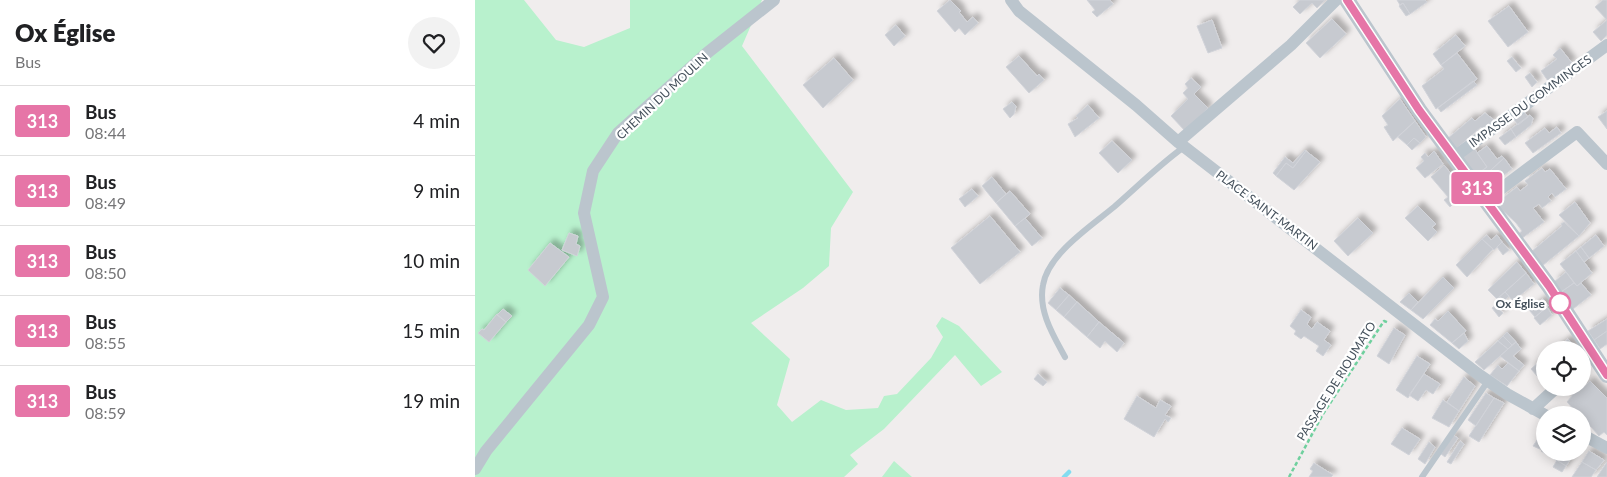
<!DOCTYPE html>
<html lang="fr">
<meta charset="utf-8">
<style>
:root{--surface:#fff;--page:#f2f2f2;--text:#202124;--muted:#757577;--line:#e0e0e0}
body{margin:0;font-family:Lato,sans-serif;background:var(--page);color:var(--text);height:100vh;display:flex;flex-direction:column;font-size:19px;white-space:nowrap}
*{box-sizing:border-box;margin:0}
p{font-size:16px;color:var(--muted)}
.icon{flex:none;width:28px;height:28px;fill:none;stroke:currentColor;stroke-width:2;stroke-linecap:round;stroke-linejoin:round}
.map{position:relative;flex:1;overflow:hidden}
.side{display:flex;flex-direction:column;background:var(--surface);width:475px}
.side>*{flex:none}
.badge{padding:0 10px;border-radius:4px;font-size:18px;line-height:32px}
.buttons{position:absolute;left:1061px;top:341px;display:grid;gap:10px}
.buttons a{display:grid;place-items:center;width:55px;height:55px;border-radius:50%;background:var(--surface);box-shadow:0 2px 12px #0003;font-size:25px}
.map>.badge{position:absolute;translate:-50% -50%;box-shadow:0 0 0 2px #fff}
.round{display:grid;place-items:center;flex:none;width:52px;height:52px;border-radius:26px;background:var(--page)}
.head{display:flex;align-items:center;justify-content:space-between;height:85px;padding:0 15px}
h1{font-size:24px;font-weight:800;line-height:38px}
ul{padding:0;list-style:none}
li{display:flex;align-items:center;gap:15px;height:70px;padding:0 15px;border-top:1px solid var(--line)}
li div{flex:1}
li b{display:block;font-size:19px}
li em{font-style:normal}
li .badge{min-width:55px;font-weight:700;text-align:center}
main{display:flex;flex:1;min-height:0}
.map>svg:first-child{display:block}
.green{fill:#b8f1cd}
.lines{fill:none;stroke-linecap:round;stroke-linejoin:round}
.stream{stroke:#83dcf0;stroke-width:4.5}
.building{fill:#c7cad0;stroke:#d1d3d9;filter:url(#shadow)}
.path{stroke:#6fd09e;stroke-width:2.5;stroke-dasharray:4 2.5;stroke-linecap:butt}
.service{stroke:#bbc5cd;stroke-width:6}
.minor{stroke:#bbc5cd;stroke-width:12}
.tertiary{stroke:#bbc5cd;stroke-width:16}
.line-casing{stroke:#fff;stroke-width:11}
.line{stroke:#e675a7;stroke-width:8}
.stop-dot{fill:#fff;stroke:#e675a7;stroke-width:2.5}
.labels{text-anchor:middle;dominant-baseline:central;stroke-width:4.5;stroke-linejoin:round;paint-order:stroke}
.street-label{font-size:12px;fill:#45515c;stroke:#fff}
.stop-label{font-size:12px;font-weight:bold;fill:#45515c;stroke:#fff;text-anchor:end}
</style>
<main>
<section class="side">
<div class="head"><div><h1>Ox Église</h1><p>Bus</p></div><a class="round"><svg class="icon" aria-label="heart" viewBox="0 0 24 24"><path d="M12 20l-8-8c-3-5 5-10 8-4 3-6 11-1 8 4z"/></svg></a></div>
<ul>
<li><span class="badge" style="background:#e675a7;color:#fff">313</span><div><b>Bus</b><p>08:44</p></div><em>4 min</em></li>
<li><span class="badge" style="background:#e675a7;color:#fff">313</span><div><b>Bus</b><p>08:49</p></div><em>9 min</em></li>
<li><span class="badge" style="background:#e675a7;color:#fff">313</span><div><b>Bus</b><p>08:50</p></div><em>10 min</em></li>
<li><span class="badge" style="background:#e675a7;color:#fff">313</span><div><b>Bus</b><p>08:55</p></div><em>15 min</em></li>
<li><span class="badge" style="background:#e675a7;color:#fff">313</span><div><b>Bus</b><p>08:59</p></div><em>19 min</em></li>
</ul>
</section>
<div class="map">
<svg width="1132" height="477" viewBox="0 0 1132 477">
<defs>
<filter id="shadow"><feDropShadow dx="4.5" dy="-4.5" stdDeviation="2.5" flood-color="#0004"/></filter>
</defs>
<rect width="100%" height="100%" fill="#f0eded"/>
<path class="green" d="M0,0H49L81,40L109,47L155,28V0H287L267,46L378,192L356,228L354,266L328,288L276,323L315,359L302,405L317,422L346,400L371,410L403,408L409,396L422,394L456,358L468,337L461,326L467,317L484,326L527,372L506,386L480,355L409,429L375,455L383,464L369,477H0Z
M419,461L437,477H407Z"/>
<g class="lines">
<path class="stream" d="M589,477L594,472"/>
</g>
<path class="building" d="M475,0L486,11L484,12L492,22L498,17L503,23L490,35L484,28L480,32L462,11Z
M612,0H635L638,4L622,17L617,12L620,10Z
M825,0H850L842,8L837,3L825,14L818,7Z
M922,0H950L952,2L935,14L928,3L925,5Z
M1128,0H1132V35L1126,41L1118,32L1132,20L1120,7Z
M928,3L935,14L931,16L924,6Z
M1034,6L1053,32L1033,47L1013,21Z
M857,19L871,34L845,58L831,43Z
M737,20L747,48L733,53L722,26Z
M421,25L430,36L419,46L410,35Z
M981,35L990,46L966,65L958,54Z
M1085,48L1097,63L1073,81L1066,71L1082,59L1078,55Z
M982,53L1002,79L961,109L947,86L969,69L966,65Z
M544,56L562,76L564,74L569,80L554,93L531,67Z
M1037,57L1046,68L1041,72L1032,61Z
M359,58L378,80L348,108L328,85Z
M1055,73L1062,82L1057,87L1050,77Z
M716,78L726,87L719,94L733,108L711,132L696,116L713,99L708,93L713,88L710,84Z
M998,81L1002,85L966,112L963,108Z
M925,99L940,121L918,141L909,127L913,125L907,116Z
M537,102L541,106L539,114L535,118L528,109Z
M613,105L624,118L600,137L593,124L603,118L601,116Z
M1047,109L1053,117L1043,125L1036,116Z
M1132,111V129L1123,117Z
M1010,113L1019,120L1007,129L1006,127L981,149L972,139L997,118L1000,121Z
M1055,115L1058,118L1056,125L1041,137L1036,129Z
M940,121L951,137L945,143L939,138L932,145L923,137Z
M1082,127L1086,133L1058,153L1050,143L1070,128L1074,133Z
M1036,129L1041,137L1030,145L1024,138Z
M939,138L945,143L937,150L932,145Z
M637,141L657,160L643,173L624,153Z
M1012,146L1022,159L1027,156L1029,158L1005,180L1001,175L1012,167L1002,153Z
M999,148L1012,167L1001,175L987,157Z
M830,150L831,151L818,168L811,163L801,176L798,173L810,157L818,163Z
M831,151L845,162L819,190L801,176L811,163L818,168Z
M959,151L968,164L950,178L941,168L949,161L946,157L950,153L953,157Z
M1029,158L1037,169L1011,189L1005,180Z
M969,165L985,185L984,189L979,193L983,199L975,207L969,200L973,197L956,177Z
M1067,168L1070,172L1075,169L1091,189L1080,197L1077,193L1073,197L1076,201L1067,208L1064,204L1058,208L1069,222L1046,239L1043,234L1047,231L1041,223L1024,207L1028,204L1025,200L1042,187L1045,191L1053,185L1050,181Z
M517,177L531,194L521,203L507,186Z
M497,189L503,196L490,207L484,199Z
M535,191L555,214L540,226L521,203Z
M1100,202L1115,223L1104,236L1084,215Z
M943,206L961,224L957,227L962,232L953,241L930,218Z
M515,216L545,252L505,284L476,248Z
M550,218L567,238L557,246L540,226Z
M883,218L898,233L873,256L859,241Z
M1089,222L1104,236L1067,266L1056,252L1087,226L1086,224Z
M94,233L103,236L101,244L105,246L102,256L87,250Z
M1012,235L1016,240L1022,235L1027,242L1019,250L1007,239Z
M1121,235L1129,246L1114,258L1106,247Z
M1007,239L1018,249L992,277L981,265Z
M1027,242L1034,250L1028,255L1022,247Z
M75,243L94,257L70,286L53,270Z
M1106,247L1114,258L1109,262L1101,251Z
M1101,251L1117,273L1102,286L1085,264Z
M1042,262L1051,273L1022,299L1013,290Z
M1091,272L1099,283L1086,292L1079,282Z
M1051,273L1059,284L1038,301L1030,292Z
M968,277L979,288L948,319L936,310Z
M1099,283L1102,286L1106,283L1116,295L1098,309L1086,292Z
M585,288L594,295L581,310L573,303Z
M1030,292L1034,296L1026,304L1022,299Z
M934,293L943,302L936,310L925,302Z
M594,295L602,302L589,317L581,310Z
M1068,299L1073,306L1060,317L1054,310Z
M602,302L624,322L612,337L589,317Z
M1021,305L1028,313L1024,317L1017,308Z
M1072,307L1077,315L1065,325L1059,318Z
M28,309L37,316L31,322L22,315Z
M826,310L836,317L832,324L837,329L842,322L855,331L849,340L856,345L848,356L841,351L844,346L829,336L826,339L819,334L821,331L815,326Z
M973,311L991,331L977,343L955,325L960,319L963,321Z
M22,314L31,322L14,342L3,333L7,329L9,330Z
M1132,319V331L1119,340L1113,331Z
M624,322L649,343L642,352L630,341L625,348L612,337Z
M919,328L930,335L914,364L902,356Z
M1132,331V344L1125,349L1119,340Z
M1032,332L1041,342L1037,345L1028,336Z
M989,333L993,341L984,349L977,343Z
M1028,336L1037,345L1033,349L1023,341Z
M1093,339L1102,350H1080Z
M1023,341L1033,349L1009,370L1000,362Z
M1041,342L1046,349L1038,356L1049,365L1044,371L1025,356Z
M942,356L955,364L933,398L921,390Z
M1070,356V385L1056,369Z
M1033,363L1044,371L1032,386L1015,375L1023,365L1027,369Z
M563,374L572,382L568,386L559,379Z
M949,374L965,384L958,394L951,390L943,401L934,395Z
M989,377L1000,386L984,411L972,402Z
M1115,381L1132,398V435L1129,432L1124,436L1108,418V415H1104L1092,402L1097,396L1096,389L1108,388Z
M1011,393L1019,398L1001,426L993,420Z
M662,396L681,408L685,400L696,406L690,415L696,418L693,422L690,419L679,437L649,419Z
M1019,398L1029,403L1004,442L994,436Z
M968,400L984,411L974,427L957,418Z
M927,428L945,439L934,455L916,444Z
M1070,428V445L1067,450L1058,446Z
M978,435L983,438L970,457L966,454Z
M985,441L989,444L976,464L972,462Z
M954,442L960,447L950,464L943,459Z
M1070,445V452H1100L1091,466L1066,451Z
M1114,451L1129,460L1121,470L1107,462Z
M1082,460L1091,466L1087,472L1078,467Z
M1107,462L1121,470L1116,477H1097Z
M1132,462V477H1122Z
M839,463L858,475L856,477H834L838,471L835,469Z"/>
<g class="lines">
<path class="path" d="M814,477L848,414L909,321L914,323"/>
<path class="service" d="M590,357C578,335 563,311 568,285C573,254 616,226 639,207C662,187 684,165 709,147
M947,477L1013,381"/>
<path class="minor" d="M536,0L544,11L661,105L703,142L1003,374L1032,394L1070,415
M703,142L816,45L861,0
M979,157L1132,45
M1011,200L1102,132L1132,164
M1108,363L1117,354
M1058,409L1081,388
M1108,435L1132,448
M0,469L11,451L114,325L128,297L109,213L118,171L143,133L232,53L299,0"/>
<path class="tertiary" d="M872,0L944,110L1074,286L1132,375"/>
</g>
<g class="lines">
<g class="line-casing">
<path id="line" d="M872,0L944,110L1074,286L1132,375"/>
</g>
<use href="#line" class="line"/>
</g>
<circle class="stop-dot" cx="1085" cy="303" r="10"/>
<g class="labels">
<g class="street-label">
<text transform="translate(187 96) rotate(-43)">CHEMIN DU MOULIN</text>
<text transform="translate(1055 101) rotate(-36)">IMPASSE DU COMMINGES</text>
<text transform="translate(792 210) rotate(37)">PLACE SAINT-MARTIN</text>
<text transform="translate(861 381) rotate(-58)">PASSAGE DE RIOUMATO</text>
</g>
<g class="stop-label">
<text x="1070" y="303">Ox Église</text>
</g>
</g>
</svg>
<div class="buttons">
<a><svg class="icon" aria-label="locate" viewBox="0 0 24 24"><circle cx="12" cy="12" r="6"/><path d="M12 2v4M12 18v4M2 12h4M18 12h4"/></svg></a>
<a><svg class="icon" aria-label="layers" viewBox="0 0 24 24"><path d="M12 4l9 5-9 5-9-5zM3 14l9 5 9-5"/></svg></a>
</div>
<b class="badge" style="left:1002px;top:188px;background:#e675a7;color:#fff">313</b>
</div>
</main>
